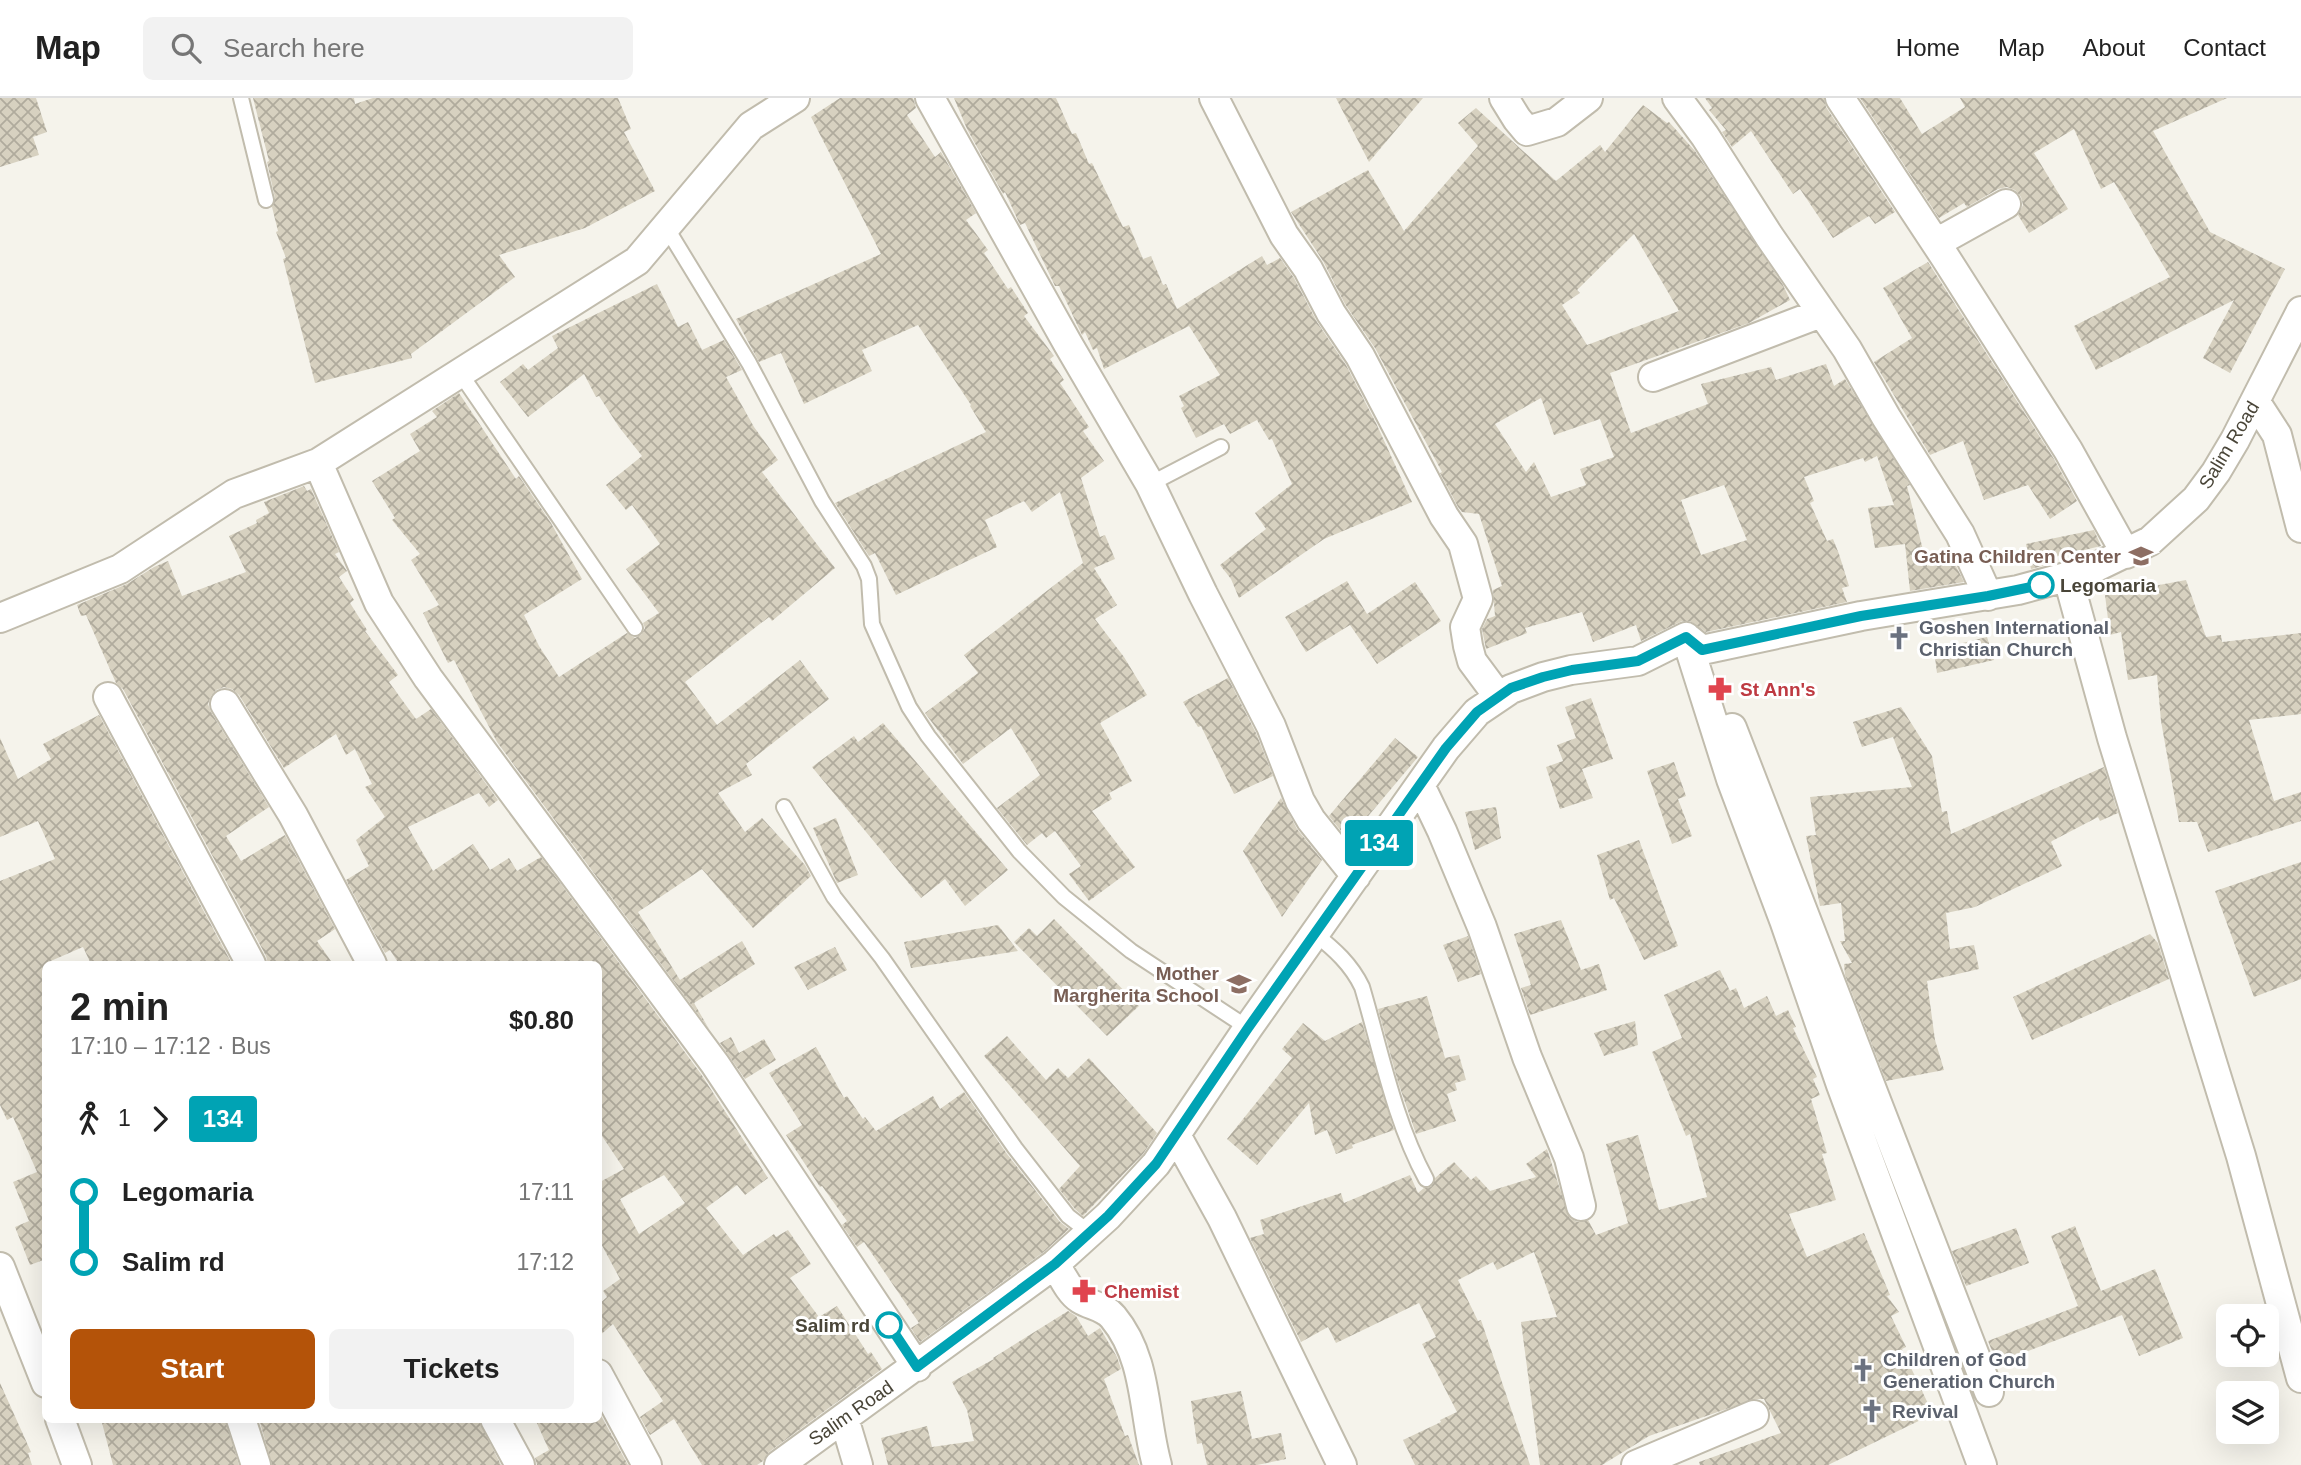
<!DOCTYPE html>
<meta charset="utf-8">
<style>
:root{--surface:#fff;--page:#f2f2f2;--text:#222;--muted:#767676;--line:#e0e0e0;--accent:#b45309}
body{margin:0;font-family:Arial,sans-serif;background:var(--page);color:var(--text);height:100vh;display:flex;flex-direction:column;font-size:26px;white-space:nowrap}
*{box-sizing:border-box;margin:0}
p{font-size:23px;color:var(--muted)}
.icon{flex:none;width:38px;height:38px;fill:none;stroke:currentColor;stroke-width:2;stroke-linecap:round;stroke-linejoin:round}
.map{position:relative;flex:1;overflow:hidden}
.details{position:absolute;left:42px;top:863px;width:560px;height:462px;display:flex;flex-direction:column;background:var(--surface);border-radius:10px;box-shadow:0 7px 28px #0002}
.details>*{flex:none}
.badge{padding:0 14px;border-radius:5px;font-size:24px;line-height:46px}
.tools{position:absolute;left:2216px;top:1206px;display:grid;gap:14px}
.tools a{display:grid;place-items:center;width:63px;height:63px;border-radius:10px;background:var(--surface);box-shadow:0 7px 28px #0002;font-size:35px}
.map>.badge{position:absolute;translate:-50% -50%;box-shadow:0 0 0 4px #fff}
.legs{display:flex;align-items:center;gap:10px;height:77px;padding:0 28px;font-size:23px}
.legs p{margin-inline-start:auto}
.summary{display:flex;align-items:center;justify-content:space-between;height:119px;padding:0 28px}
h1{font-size:38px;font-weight:700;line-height:52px}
.cta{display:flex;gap:14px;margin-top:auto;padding:14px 28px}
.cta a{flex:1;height:80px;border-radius:10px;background:var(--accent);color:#fff;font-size:28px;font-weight:700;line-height:80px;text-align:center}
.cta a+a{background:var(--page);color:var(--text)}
ul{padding:0 28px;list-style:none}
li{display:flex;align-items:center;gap:24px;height:70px;font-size:26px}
li i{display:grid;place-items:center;width:10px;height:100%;margin:0 9px;background:currentColor}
li i::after{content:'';width:18px;height:18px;margin:-9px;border:5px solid;border-radius:50%;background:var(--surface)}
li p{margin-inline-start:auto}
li:first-child i{background:linear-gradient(#0000 50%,currentColor 0)}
li:last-child i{background:linear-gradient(currentColor 50%,#0000 0)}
header{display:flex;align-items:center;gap:42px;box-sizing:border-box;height:98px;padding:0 35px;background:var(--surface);border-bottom:2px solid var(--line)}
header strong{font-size:33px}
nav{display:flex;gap:38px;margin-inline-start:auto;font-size:24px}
.search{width:490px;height:63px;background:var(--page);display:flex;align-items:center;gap:18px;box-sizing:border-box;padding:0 24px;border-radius:10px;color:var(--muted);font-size:26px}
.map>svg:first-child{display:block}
.building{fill:url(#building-cross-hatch);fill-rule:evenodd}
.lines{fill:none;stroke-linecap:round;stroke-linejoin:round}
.lane-casing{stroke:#c1bcad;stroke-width:18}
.street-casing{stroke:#c1bcad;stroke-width:32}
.lane{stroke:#fff;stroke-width:14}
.street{stroke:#fff;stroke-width:28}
.line-1-casing{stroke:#fff;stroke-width:16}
.line-1{stroke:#00a3b4;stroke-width:10}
.stop-1-dot{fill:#fff;stroke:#00a3b4;stroke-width:3.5}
.labels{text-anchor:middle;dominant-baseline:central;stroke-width:6;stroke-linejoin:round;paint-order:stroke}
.street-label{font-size:19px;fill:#494538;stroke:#fff}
.education-label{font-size:19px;font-weight:bold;fill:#785e54;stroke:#fff;text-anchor:end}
.stop-label{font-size:19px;font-weight:bold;fill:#494538;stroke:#fff;text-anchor:start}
.worship-label{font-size:19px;font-weight:bold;fill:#5b616d;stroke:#fff;text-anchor:start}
.health-label{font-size:19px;font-weight:bold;fill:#be3a42;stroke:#fff;text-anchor:start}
</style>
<header>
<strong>Map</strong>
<div class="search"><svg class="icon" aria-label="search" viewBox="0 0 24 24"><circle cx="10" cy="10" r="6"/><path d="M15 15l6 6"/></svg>Search here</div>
<nav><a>Home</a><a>Map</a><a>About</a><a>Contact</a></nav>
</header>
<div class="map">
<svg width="2301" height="1367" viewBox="0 0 2301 1367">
<defs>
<pattern id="building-cross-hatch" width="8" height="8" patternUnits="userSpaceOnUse" patternTransform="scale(1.75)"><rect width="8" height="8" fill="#d7d1c0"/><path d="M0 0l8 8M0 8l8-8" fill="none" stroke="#b0ab9d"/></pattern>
</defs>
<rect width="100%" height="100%" fill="#f5f3eb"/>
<path class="building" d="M0,0H36L47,34L33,39L39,57L0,69Z
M253,0H354L355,6L373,0H618L631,31L624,34L655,93L585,130L499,157L515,179L411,256L412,260L315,285L283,161L286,160L276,134L278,133L272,109L275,100L267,64L269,63Z
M840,0H913L916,10L907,17L935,59L941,54L976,115L966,122L988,152L984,155L1008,191L1011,189L1028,215L1024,218L1054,258L1050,261L1064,282L1060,285L1089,329L1083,333L1104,363L1081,380L1100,439L1105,437L1115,461L1094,470L1117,507L1095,521L1124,559L1147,597L1100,625L1132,683L1109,695L1112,701L1092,713L1135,769L1089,803L1069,776L1081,768L1055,733L1046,740L1042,735L1027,747L997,710L1040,677L1011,630L963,666L925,615L978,575L964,557L1083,465L1060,394L1032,414L1024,403L985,422L997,449L896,497L875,455L869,458L835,405L986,334L970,308L971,307L918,227L862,252L872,273L804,306L781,255L759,264L736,221L881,156L811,19Z
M954,0H1056L1072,36L1076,35L1089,66L1092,65L1123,129L1129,127L1143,161L1151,158L1163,187L1166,186L1177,211L1262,158L1267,167L1280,160L1294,180L1317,224L1346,267L1376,325L1412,404L1324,441L1239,500L1231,481L1220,467L1266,431L1255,415L1292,386L1272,341L1269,342L1257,322L1230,336L1224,326L1196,340L1181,310L1184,308L1179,298L1220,277L1189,228L1104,271L1097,250L1093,252L1085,234L1082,237L1059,188H1055L1025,125L1020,127L1005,94L1003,96L967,31Z
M1336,0H1423L1369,64Z
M1705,0H1824L1826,9L1895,114L1875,126L1869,118L1833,140L1800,91L1793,96L1751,33L1732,49L1722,34L1726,32L1709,12L1712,10Z
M1860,0H1900L1922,36L1965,9L1960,0H2227L2153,33L2210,134L2285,171L2230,275L2203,260L2234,202L2096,272L2074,228L2170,179L2114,84L2101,91L2074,31L2034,55L2068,111L2029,135L2018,117L2023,107L2021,99L2015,92L2007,89L1998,91L1967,109L1964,105L1939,120Z
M1643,7L1667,25L1669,24L1695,53L1783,187L1790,202L1749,225L1610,275L1631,335L1708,306L1701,286L1771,269L1776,282L1826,266L1834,288L1845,281L1910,387L1907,388L1927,468L1953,462L1964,484L1910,493L1905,446L1875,450L1868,410L1894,407L1877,358L1865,364L1863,360L1804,379L1814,403L1810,405L1827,443L1833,441L1839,456L1849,488L1842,490L1847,504L1706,534L1690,523H1682L1641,543L1636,527L1593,544L1582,514L1525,530L1527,535L1486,551L1482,531L1487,521L1495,518L1493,492L1502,488L1479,416L1462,414L1458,409L1440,375L1442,374L1375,250L1345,206L1323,163L1291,114L1368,72L1404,133L1478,48L1458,25L1476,10L1556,83L1600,47L1605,54ZM1634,136L1679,213L1587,247L1562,207L1580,195L1577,192ZM1541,300L1554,337L1600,321L1614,359L1580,371L1586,387L1551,399L1534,364L1526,374L1495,326ZM1724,387L1747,442L1701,457L1681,402Z
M1928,164L2054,361L2077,403L2050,421L2028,387L1984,402L1963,343L1930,357L1874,264L1912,240L1883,190Z
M657,186L678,229L688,224L702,252L724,242L742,272L726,279L754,329L778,362L762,374L835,470L772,523L769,519L685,584L717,627L800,562L829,601L746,666L752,677L718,695L745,734L762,720L805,767L811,778L753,830L702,771L638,814L680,882L742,843L755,866L694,905L709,931L497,644L454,562L448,565L423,515L439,507L411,462L420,456L392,422L395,420L372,383L420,353L410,336L437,319L432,313L459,295L516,381L519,378L551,425L582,481L524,517L539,548L559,579L627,535L635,540L641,537L645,530L643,525L659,515L626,471L660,446L632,407L626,412L606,387L642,358L619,329L599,298L596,299L584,276L528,319L500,284L523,266L528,272L558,250L552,238Z
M304,388L307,393L311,391L339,454L335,456L347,473L339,479L354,502L350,505L367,532L365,533L398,577L389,584L416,621L431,611L498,702L489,709L479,695L408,729L433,773L473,746L490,772L509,760L517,773L541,759L701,976L768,1080L745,1097L737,1087L706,1110L743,1157L774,1136L776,1139L788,1132L811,1166L790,1180L819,1219L837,1208L868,1256L871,1254L882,1271L769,1354L763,1363L757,1367H702L674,1321L650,1337L640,1319L663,1303L613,1226L598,1239V1207L607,1199L603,1193L620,1181L598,1140V1085L624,1071L598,1032V866H399L390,852L385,855L346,782L369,768L356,742L385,719L365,689L372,686L355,651L346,657L336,636L284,670L239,597L232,591L224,589L216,592L211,598L208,606L211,614L269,709L226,738L241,763L285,737L335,831L317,843L333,866H268L266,858L123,591L116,585L86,517L81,518L77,507L127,486L154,469L168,463L182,498L246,474L229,438L257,425L256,422L269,415L264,404ZM664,1077L685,1105L639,1136L620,1101Z
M2094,432L2101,448L2055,459L2056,464L2031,471L2026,446Z
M2186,482L2206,539L2221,537L2222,544L2301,535V616L2249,622L2274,703L2301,694V723L2208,754L2197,724H2179L2161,623L2157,577L2128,582L2121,534L2110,537L2105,497Z
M1347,483L1367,516L1415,484L1441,523L1377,566L1350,527L1306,554L1285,519Z
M1987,539L1994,562L1937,575L1934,552Z
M1228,580L1256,635L1273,678L1234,696L1201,628L1198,629L1183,604Z
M1591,600L1613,661L1582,671L1593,700L1560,711L1546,669L1563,663L1557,647L1576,640L1565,609Z
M1901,609L1932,658L1942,714L1947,713L1951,736L2104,669L2118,715L2100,723L2098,719L2052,743L2051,744L2062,768L1975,809L1946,815L1950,851L1974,847L1979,871L1927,883L1935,942L1944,972L1886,983L1845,877L1844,866L1852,865L1840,843H1845L1841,805L1820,808L1806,738L1816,737L1810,699L1912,689L1893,639L1862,649L1853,624Z
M99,617L232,866H91L83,849L46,865V1161L30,1167L15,1129L29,1123L13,1084L37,1074L13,1019L7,1022L0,1007V783L55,761L38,723L0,739V640L18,681L51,661L43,646Z
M883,625L1008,772L965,808L945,781L921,800L812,669L854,638L858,644Z
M1395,640L1418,659L1353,736L1344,728L1341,733L1329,718Z
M1674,664L1686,698L1678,701L1692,738L1672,746L1647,673Z
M1281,700L1297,731L1322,762L1282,819L1243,753Z
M1496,709L1501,740L1475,752L1465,714Z
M836,720L858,777L837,785L813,730Z
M1639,742L1678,848L1644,862L1614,800L1610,802L1597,757Z
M2301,764V881L2254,899L2215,793Z
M1054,821L1139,908L1107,938L1014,844L1029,830L1037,838Z
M1561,822L1581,872L1599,866L1607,892L1530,917L1521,890L1531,887L1514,836Z
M998,827L1018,853L911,870L904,844Z
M2150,836L2158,845L2169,881L2032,942L2013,899Z
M1468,838L1481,876L1458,884L1443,847Z
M835,849L847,872L808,892L794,869Z
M1720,872L1730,893L1736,890L1744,910L1767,898L1776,918L1788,912L1796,929L1793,930L1817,979L1813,981L1820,997L1811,1001L1827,1055L1822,1056L1836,1102L1789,1116L1807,1159L1864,1135L1890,1197L1887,1198L1899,1214L1891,1218L1906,1249L1902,1251L1933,1316L1828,1367H1700L1699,1364L1781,1335L1764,1301H1755L1649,1338L1602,1367H1540L1521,1224L1557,1219L1534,1154L1497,1172L1493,1164L1458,1182L1478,1223L1481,1222L1530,1367H1415L1403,1342L1441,1324L1440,1322L1457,1314L1422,1246L1436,1239L1419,1205L1336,1245L1328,1229L1301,1244L1250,1140L1264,1136L1260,1122L1341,1095L1344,1105L1410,1077L1418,1095L1424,1090L1431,1089L1435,1080L1454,1064L1471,1082L1476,1078L1490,1093L1536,1079L1526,1066L1547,1051L1569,1119L1577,1124L1588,1122L1596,1137L1628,1125L1606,1046L1638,1037L1659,1112L1707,1099L1690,1036L1686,1038L1652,954L1682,940L1664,897Z
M1427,898L1445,960L1459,957L1466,982L1455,985L1457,992L1447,996L1456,1023L1416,1036L1398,984L1378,911Z
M1635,923L1638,947L1604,958L1594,935Z
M1362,924L1394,1032L1352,1047L1353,1050L1336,1056L1327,1032L1315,1037L1309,1005L1257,1067L1227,1041L1292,960L1282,951L1303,925L1325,943Z
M1007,938L1046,982L1058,970L1068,980L1089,960L1157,1035L1143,1056L1083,1118L1075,1111L1059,1091L1080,1068L984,958Z
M731,939L739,955L764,941L776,962L745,981L720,945Z
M816,949L844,1000L847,998L863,1021L865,1019L876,1033L933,998L940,1011L964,994L1007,1056L1060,1124L1069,1131L1045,1153L920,1244L911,1230L919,1225L864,1144L857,1149L842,1127L847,1123L822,1088L820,1089L786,1037L802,1027L769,975Z
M2075,1128L2101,1193L2155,1171L2183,1240L2139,1258L2122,1217L1997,1265L1988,1243L2078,1208L2051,1138Z
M2016,1130L2029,1165L1966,1188L1952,1153Z
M1068,1213L1076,1218L1088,1238L1100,1230L1117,1259L1121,1271L1104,1281L1125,1338L1128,1337L1139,1367H888L881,1340L927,1328L932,1349L974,1343L967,1312L952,1284L994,1261L993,1260Z
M0,1285L31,1354L28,1355L32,1367H0Z
M1241,1293L1252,1341L1281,1335L1286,1361L1257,1367H1207L1202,1345L1197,1346L1191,1303Z
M598,1312L628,1367H537L535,1360L549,1352L535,1321H598Z
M101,1321H225L239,1367H113Z
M259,1321H478L501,1367H272Z"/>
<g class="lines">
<g class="lane-casing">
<path id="lane" d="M241,0L266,102
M666,129L749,265L822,403L864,468L869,481L872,526L909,609L928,638L1019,753L1064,799L1131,853L1248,930
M460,275L635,530
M1150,386L1221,349
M784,709L834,799L882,860L1015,1050L1068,1118L1090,1135
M1315,836C1334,851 1351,866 1362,889C1381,953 1394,1022 1426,1081"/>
</g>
<g class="street-casing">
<path id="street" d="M795,0L751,28L637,163L318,365L379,505L428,580L715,966L917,1269
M930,0L1068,246L1150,386L1203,496L1271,628L1300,703L1311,722L1356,778
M1214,0L1284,137L1308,171L1331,215L1360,258L1444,418L1463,446L1478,501L1465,529L1468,548L1472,563L1498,598
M1504,0L1517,21L1527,33L1557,24L1588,0
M1677,0L1705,38L1769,138L1847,251L1886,319L1960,436L1988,498
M1840,0L1945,159L2068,352L2126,456
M1936,145L2006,106
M1653,279L1821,215
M2255,303L2277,337L2301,430
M2068,480L2112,640L2241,1058L2301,1280
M0,520L120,471L234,396L318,365
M1686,539L1731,681L1784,822L1841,987L1982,1367
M108,599L251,866
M225,606L293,717L372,866
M1732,630L1989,1294
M1420,687L1442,733L1482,829L1527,959L1569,1060L1581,1108
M1176,1037L1222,1120L1342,1367
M1055,1166C1062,1177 1069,1194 1080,1201C1091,1208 1104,1208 1113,1219C1148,1261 1143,1317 1157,1367
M0,1169L46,1285
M598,1276L647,1367
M844,1320L858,1367
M60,1321L77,1367
M241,1321L256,1367
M495,1321L520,1367
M779,1367L1055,1166L1108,1118L1156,1066L1248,930L1446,650L1477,614L1511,591L1543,579L1571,572L1638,563L1686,539L1702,552L1861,518L2018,492L2088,473L2150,443L2196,401L2216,374L2235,342L2301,213
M1636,1367L1754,1317"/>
</g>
<use href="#lane" class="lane"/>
<use href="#street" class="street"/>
</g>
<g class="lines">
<g class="line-1-casing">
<path id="line-1" d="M889,1227L917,1269L1055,1166L1108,1118L1156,1066L1248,930L1446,650L1477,614L1511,590L1543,579L1572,572L1638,563L1686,539L1702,552L1861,518L1988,498L2041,487"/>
</g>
<use href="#line-1" class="line-1"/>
</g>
<defs>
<g id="school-bare" transform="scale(1.89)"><path d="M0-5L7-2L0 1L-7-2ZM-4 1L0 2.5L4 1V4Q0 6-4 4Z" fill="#8d6e63" stroke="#fff" stroke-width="2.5" paint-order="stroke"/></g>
<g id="church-bare" transform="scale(1.89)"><path d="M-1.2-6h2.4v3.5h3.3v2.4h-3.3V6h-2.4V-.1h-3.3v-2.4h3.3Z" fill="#6b7280" stroke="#fff" stroke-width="2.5" paint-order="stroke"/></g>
<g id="pharmacy-bare" transform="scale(1.89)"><path d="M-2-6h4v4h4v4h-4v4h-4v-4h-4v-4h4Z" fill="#e0444e" stroke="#fff" stroke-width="2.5" paint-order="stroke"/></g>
</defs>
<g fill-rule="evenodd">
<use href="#school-bare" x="2141" y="458"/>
<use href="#church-bare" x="1899" y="540"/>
<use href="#pharmacy-bare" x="1720" y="591"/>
<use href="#school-bare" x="1239" y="886"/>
<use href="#pharmacy-bare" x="1084" y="1193"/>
<use href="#church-bare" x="1863" y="1272"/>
<use href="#church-bare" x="1872" y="1313"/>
</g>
<g class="stop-1-dot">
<circle cx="2041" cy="487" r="12"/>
<circle cx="889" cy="1227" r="12"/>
</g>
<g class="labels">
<g class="street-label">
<text transform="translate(2229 347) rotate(-59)">Salim Road</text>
<text transform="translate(851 1315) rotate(-35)">Salim Road</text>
</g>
<g class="education-label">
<text x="2121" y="458">Gatina Children Center</text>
<text x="1219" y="875">Mother<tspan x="1219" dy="22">Margherita School</tspan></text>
</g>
<g class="stop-label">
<text x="2060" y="487">Legomaria</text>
<text x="870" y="1227" text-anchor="end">Salim rd</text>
</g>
<g class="worship-label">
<text x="1919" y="529">Goshen International<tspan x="1919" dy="22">Christian Church</tspan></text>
<text x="1883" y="1261">Children of God<tspan x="1883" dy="22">Generation Church</tspan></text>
<text x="1892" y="1313">Revival</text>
</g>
<g class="health-label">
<text x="1740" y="591">St Ann's</text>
<text x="1104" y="1193">Chemist</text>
</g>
</g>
</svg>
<div class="tools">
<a><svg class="icon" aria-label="locate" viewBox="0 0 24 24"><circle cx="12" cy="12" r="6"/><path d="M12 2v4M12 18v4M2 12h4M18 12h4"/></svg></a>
<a><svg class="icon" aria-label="layers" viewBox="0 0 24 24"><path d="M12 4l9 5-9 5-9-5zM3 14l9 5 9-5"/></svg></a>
</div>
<b class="badge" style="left:1379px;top:745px;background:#00a3b4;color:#fff">134</b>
<section class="details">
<div class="summary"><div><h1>2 min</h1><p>17:10 – 17:12 · Bus</p></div><b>$0.80</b></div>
<div class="legs"><svg class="icon" aria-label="walk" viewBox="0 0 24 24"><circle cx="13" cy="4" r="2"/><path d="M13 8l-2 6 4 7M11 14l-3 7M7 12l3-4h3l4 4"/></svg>1<svg class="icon" aria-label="forward" viewBox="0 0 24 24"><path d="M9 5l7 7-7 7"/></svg><b class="badge" style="background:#00a3b4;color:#fff">134</b></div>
<ul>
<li><i style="color:#00a3b4"></i><b>Legomaria</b><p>17:11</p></li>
<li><i style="color:#00a3b4"></i><b>Salim rd</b><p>17:12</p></li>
</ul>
<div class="cta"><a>Start</a><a>Tickets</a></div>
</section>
</div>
